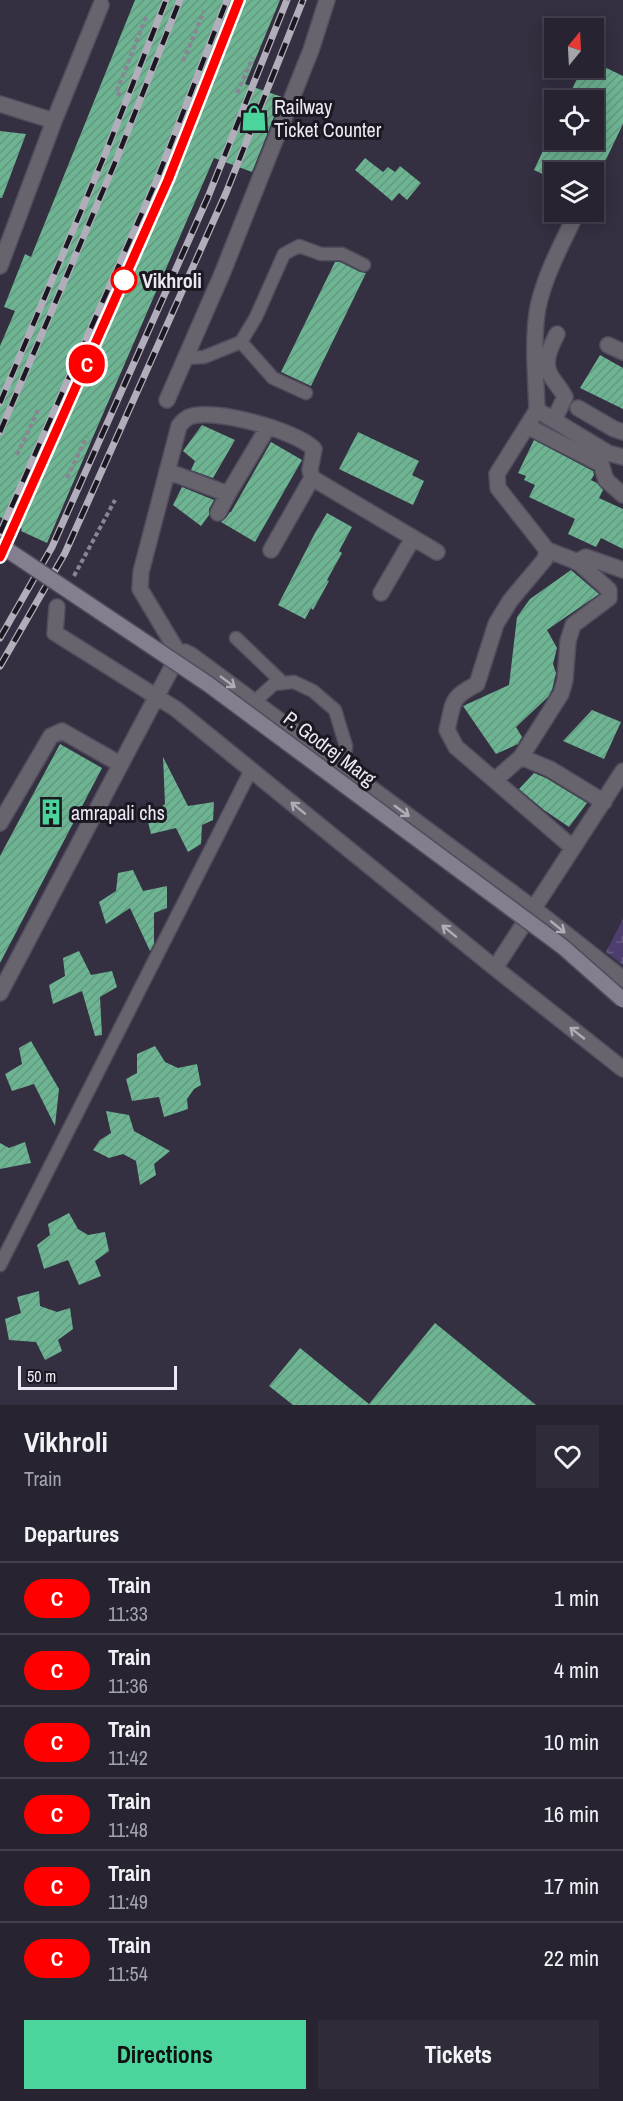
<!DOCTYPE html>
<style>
:root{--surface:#272331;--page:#2f2b39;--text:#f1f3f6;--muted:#a4a4ab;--line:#43404d;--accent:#4bd49b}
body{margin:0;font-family:"Archivo Narrow",sans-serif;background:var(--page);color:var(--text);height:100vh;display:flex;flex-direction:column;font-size:22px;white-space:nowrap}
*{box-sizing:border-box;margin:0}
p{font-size:20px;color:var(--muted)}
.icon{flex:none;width:33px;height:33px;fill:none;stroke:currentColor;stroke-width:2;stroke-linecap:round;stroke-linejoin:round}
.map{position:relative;height:1405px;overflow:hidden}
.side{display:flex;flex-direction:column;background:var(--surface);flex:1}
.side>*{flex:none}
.badge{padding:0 12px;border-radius:20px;font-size:21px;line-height:39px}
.needle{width:39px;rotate:18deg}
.fabs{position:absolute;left:544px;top:18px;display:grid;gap:12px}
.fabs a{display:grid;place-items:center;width:60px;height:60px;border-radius:0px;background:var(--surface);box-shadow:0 3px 15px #0003,0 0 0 2px var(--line);font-size:30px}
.scale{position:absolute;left:18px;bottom:15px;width:159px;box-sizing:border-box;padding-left:6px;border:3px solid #ece9f5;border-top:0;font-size:16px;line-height:21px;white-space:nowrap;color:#ece9f5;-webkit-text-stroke:4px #1b1821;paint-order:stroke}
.map>.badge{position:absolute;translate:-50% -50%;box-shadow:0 0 0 3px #fff}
h2{padding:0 24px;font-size:22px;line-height:54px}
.round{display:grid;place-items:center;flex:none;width:63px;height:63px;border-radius:0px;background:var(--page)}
.summary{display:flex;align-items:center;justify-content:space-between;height:102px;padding:0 24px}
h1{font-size:28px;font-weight:700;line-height:45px}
.action{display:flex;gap:12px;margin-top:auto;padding:12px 24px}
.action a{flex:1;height:69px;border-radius:0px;background:var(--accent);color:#111;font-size:24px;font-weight:700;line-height:69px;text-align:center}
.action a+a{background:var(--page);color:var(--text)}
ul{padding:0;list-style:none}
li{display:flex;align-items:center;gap:18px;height:72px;padding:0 24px;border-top:2px solid var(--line)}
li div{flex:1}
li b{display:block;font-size:22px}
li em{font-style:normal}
li .badge{min-width:66px;font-weight:700;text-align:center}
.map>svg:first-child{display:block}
.wetland{fill:url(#wetland-marsh)}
.building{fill:url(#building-hatch)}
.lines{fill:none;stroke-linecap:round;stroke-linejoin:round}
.lane-casing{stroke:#514d5e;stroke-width:15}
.street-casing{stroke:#514d5e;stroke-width:18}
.path{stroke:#898594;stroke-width:4;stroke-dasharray:4.5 3;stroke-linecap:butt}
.lane{stroke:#67646d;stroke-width:12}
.street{stroke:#67646d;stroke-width:15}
.rail-casing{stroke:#b1adbb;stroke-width:7}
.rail{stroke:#1b1821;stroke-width:4.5;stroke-dasharray:14;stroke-linecap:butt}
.secondary-bridge-casing{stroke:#514d5e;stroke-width:18;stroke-linecap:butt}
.secondary-bridge{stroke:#837f8e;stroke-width:15}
.oneway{stroke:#b0adb8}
.line-casing{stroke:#fff;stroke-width:14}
.line{stroke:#f00;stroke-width:9}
.stop-dot{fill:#fff;stroke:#f00;stroke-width:3}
.labels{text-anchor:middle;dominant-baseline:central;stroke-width:6;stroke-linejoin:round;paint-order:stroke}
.poi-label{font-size:20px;fill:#ece9f5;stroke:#1b1821;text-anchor:start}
.stop-label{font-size:20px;font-weight:bold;fill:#ece9f5;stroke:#1b1821;text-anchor:start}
.street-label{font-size:20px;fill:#ece9f5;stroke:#1b1821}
</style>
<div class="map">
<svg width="623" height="1405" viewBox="0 0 623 1405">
<defs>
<pattern id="wetland-marsh" width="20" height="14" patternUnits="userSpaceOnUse" patternTransform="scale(1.5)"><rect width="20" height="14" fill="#4e3e6e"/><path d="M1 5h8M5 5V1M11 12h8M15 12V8" fill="none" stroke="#685a83"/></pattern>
<pattern id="building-hatch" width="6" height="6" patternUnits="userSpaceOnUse" patternTransform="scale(1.5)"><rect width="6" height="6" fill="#6db492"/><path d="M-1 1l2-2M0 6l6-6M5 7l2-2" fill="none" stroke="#649880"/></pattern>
</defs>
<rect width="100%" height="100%" fill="#342f41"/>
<path class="wetland" d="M623,919V965L606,952Z"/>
<path class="building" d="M135,0H280L245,84L282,97L252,172L214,158L47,543L21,531L22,529L0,517V346L15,311L4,307L25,254L31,257Z
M594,62L623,76V124L600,172H555V180L534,170L548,140H594V100H567L582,68H594Z
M0,131L26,134L2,198H0Z
M365,158L383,172L388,167L395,172L400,166L421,183L407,200L399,193L392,201L355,170Z
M335,262H340L360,272L366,273L311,386L281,372Z
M600,355L623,368V409L580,388Z
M202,425L235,440L213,478L191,470L195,461L183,451Z
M358,432L419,461L412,475L424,481L413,505L339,469Z
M534,440L593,471L594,475L591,480L597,483L603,490L599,498L623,509V549L601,538L596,547L568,534L575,519L529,497L535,485L524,480L526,476L518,473Z
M271,442L302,460L255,542L221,522L226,518L230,512H231Z
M182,487L214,500L209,509V515L201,526L173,505Z
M327,513L352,527L339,551L342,553L327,580L329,581L313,610L311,608L305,619L278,605L315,533Z
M571,570L599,594L547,630L557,648L553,664L556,673L552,690L548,697L516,727L522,737L518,744L496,754L463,706L509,685L517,617L530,599Z
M592,710L621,722L604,759L563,741Z
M60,744L102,768L0,963V856Z
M163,757L188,806L214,802L213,820L202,825L201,844L188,852L176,828L151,834L147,818L165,804Z
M534,773L546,778L587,803L569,827L544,810L519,789Z
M133,870L143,891L167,886V908L154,913V944L150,951L130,908L106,924L99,902L116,891L118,873Z
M79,951L91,975L112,971L117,987L100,997L102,1035L95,1036L82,991L53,1004L49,985L65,976L63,958Z
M31,1041L59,1089L55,1126L34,1084L12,1091L5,1074L22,1064L19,1048Z
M155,1046L165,1062L178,1068L197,1064L201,1085L194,1089L187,1099L188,1109L164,1117L159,1097L132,1101L126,1079L137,1073V1054Z
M106,1111L129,1115L134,1131L170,1151L154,1164L156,1175L140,1185L136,1161L123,1154L109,1158L93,1150L100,1140L111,1133Z
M25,1142L31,1163L0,1169V1143L9,1148Z
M69,1213L78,1229L88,1235L105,1232L109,1251L95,1261L101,1276L79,1285L68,1260L44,1269L37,1245L50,1235L48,1224Z
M39,1291L40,1306L57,1312L70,1308L73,1329L58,1340L62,1351L45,1360L36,1342L9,1340L5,1319L21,1313L17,1297Z
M435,1323L536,1405H293L269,1386L300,1348L369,1404Z"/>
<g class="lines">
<g class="lane-casing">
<path id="lane" d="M241,342L273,378L306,393
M186,358L204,357L241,342L256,317L284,254L299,246L321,254H342L364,265
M236,638L283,683
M254,702L274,684L294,682L313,691L335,710L346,746L344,769
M0,1265L251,770"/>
</g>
<g class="street-casing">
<path id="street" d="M0,104L54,121
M0,266L54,121L101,5
M608,345L623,352
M167,400L222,274L311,50L327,0
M578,408L614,429L623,432
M537,410L497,474L498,488L547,550L545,559L510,601L496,624L477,684C450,698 454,701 447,730L456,747L572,847
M537,410C536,377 532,340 538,307C545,274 563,242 577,212
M537,410L608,453L623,457
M554,420L565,397C561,389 555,383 551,376C542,363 551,346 557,334
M527,426L601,464L606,480L623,495
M167,471L228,494L268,427
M218,513L228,494
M271,550L312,478
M547,550L578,562L609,590V598L573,625L568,641L565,680L561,694L521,757L550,769L604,802
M576,562L586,557L623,570
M381,593L413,538
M57,607L55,633L176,709L495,968L623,1069
M179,654L140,589L141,572L179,426C182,422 185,419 189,417C213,407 297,431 314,449L310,470L312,478L437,552
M179,654L185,652L191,655L533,908L623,979
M495,780L521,757
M0,823L51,736L62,731L120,764
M495,968L623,771
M0,993L179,654"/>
</g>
<path class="path" d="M183,61L204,11
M237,93L253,57
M121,95L116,93L146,17
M17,455L39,408
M67,478L87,436
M74,576L115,500"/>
<use href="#lane" class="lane"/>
<use href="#street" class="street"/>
<g class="rail-casing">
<path id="rail" d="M0,403L106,152L166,0
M0,432L117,158L180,0
M0,533L158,177L227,0
M0,557L168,180L239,0
M0,638L52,547L208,197L287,0
M0,666L65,553L226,193L303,0"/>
</g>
<use href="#rail" class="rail"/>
<g class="secondary-bridge-casing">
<path id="secondary-bridge" d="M0,545L208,684L563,947L623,1000"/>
</g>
<use href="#secondary-bridge" class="secondary-bridge"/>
</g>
<defs><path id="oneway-shaft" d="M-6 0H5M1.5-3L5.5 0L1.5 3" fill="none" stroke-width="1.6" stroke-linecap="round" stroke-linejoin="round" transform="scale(1.5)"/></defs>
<g class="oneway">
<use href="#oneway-shaft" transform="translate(228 682) rotate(37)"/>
<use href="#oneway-shaft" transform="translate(298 808) rotate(-141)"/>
<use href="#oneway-shaft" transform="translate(402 811) rotate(36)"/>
<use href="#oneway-shaft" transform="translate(558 927) rotate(39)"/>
<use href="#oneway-shaft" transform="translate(449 931) rotate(-141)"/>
<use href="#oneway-shaft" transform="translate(577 1033) rotate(-142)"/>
</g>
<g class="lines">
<g class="line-casing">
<path id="line" d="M0,557L168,180L239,0"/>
</g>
<use href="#line" class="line"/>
</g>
<defs>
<g id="shop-bare" transform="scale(2.07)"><path d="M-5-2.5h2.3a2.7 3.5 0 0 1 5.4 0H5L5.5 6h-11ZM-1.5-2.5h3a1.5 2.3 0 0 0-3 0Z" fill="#4bd49b" stroke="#1b1821" stroke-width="2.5" paint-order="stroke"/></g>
<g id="building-bare" transform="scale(2.07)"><path d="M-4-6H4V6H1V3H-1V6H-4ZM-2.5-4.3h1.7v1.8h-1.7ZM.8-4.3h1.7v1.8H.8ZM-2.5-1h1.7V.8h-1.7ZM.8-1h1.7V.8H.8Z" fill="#4bd49b" stroke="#1b1821" stroke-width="2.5" paint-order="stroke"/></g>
</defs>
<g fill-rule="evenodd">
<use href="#shop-bare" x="254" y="118"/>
<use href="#building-bare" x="51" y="812"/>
</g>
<circle class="stop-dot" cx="124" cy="280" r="12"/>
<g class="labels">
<g class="poi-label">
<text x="274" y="106">Railway<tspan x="274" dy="23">Ticket Counter</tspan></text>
<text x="71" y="812">amrapali chs</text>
</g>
<g class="stop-label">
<text x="142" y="280">Vikhroli</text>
</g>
<g class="street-label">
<text transform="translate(330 748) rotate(37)">P. Godrej Marg</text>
</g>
</g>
</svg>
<div class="fabs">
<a><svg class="needle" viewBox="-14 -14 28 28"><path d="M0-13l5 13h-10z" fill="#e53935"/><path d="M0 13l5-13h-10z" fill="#a4a4ab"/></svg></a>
<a><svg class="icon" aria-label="locate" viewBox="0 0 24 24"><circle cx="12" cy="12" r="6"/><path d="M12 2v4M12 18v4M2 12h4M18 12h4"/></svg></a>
<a><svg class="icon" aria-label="layers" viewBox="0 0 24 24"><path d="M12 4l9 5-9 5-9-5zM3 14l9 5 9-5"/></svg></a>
</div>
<div class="scale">50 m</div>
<b class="badge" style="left:87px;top:364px;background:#f00;color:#fff">C</b>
</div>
<section class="side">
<div class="summary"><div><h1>Vikhroli</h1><p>Train</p></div><a class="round"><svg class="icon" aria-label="heart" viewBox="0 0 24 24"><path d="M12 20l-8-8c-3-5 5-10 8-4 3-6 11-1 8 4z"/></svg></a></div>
<h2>Departures</h2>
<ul>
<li><span class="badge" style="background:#f00;color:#fff">C</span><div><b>Train</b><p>11:33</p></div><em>1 min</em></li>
<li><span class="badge" style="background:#f00;color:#fff">C</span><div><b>Train</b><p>11:36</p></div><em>4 min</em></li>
<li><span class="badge" style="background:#f00;color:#fff">C</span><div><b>Train</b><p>11:42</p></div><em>10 min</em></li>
<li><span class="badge" style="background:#f00;color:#fff">C</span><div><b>Train</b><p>11:48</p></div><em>16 min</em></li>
<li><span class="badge" style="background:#f00;color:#fff">C</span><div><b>Train</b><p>11:49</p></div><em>17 min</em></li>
<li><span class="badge" style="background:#f00;color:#fff">C</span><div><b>Train</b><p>11:54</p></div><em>22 min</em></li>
</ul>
<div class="action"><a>Directions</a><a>Tickets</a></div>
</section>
